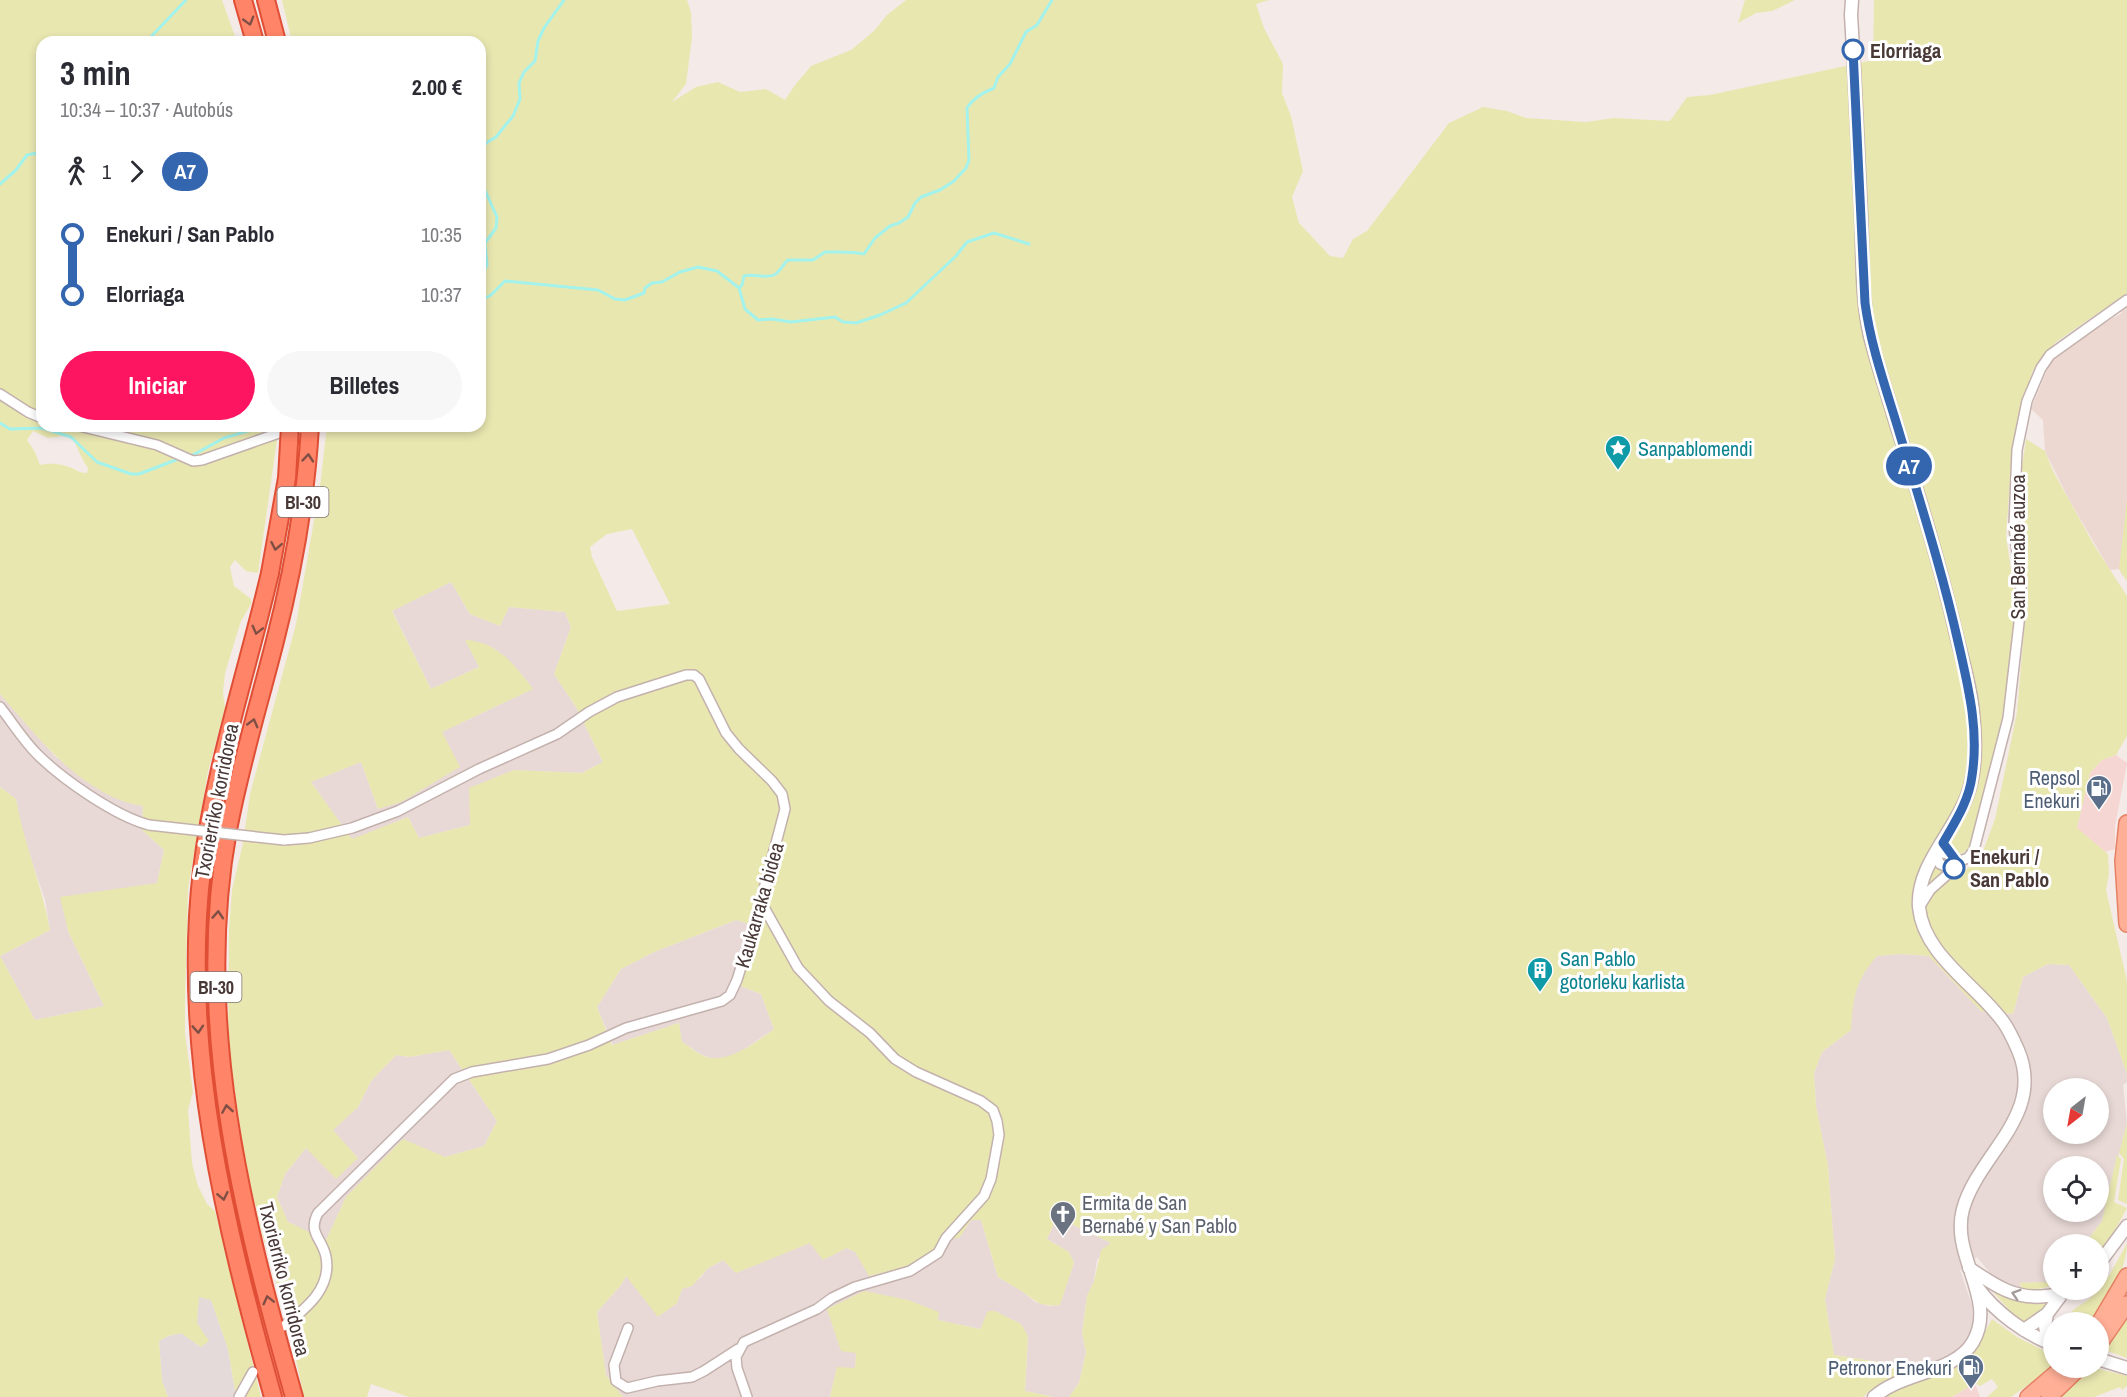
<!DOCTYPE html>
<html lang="es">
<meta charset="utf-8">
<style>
:root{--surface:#fff;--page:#f7f7f7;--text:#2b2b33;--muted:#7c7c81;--accent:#fe1561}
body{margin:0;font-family:"Archivo Narrow",sans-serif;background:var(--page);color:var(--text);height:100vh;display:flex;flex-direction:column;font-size:22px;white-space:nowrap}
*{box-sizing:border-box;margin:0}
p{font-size:20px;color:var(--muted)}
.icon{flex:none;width:33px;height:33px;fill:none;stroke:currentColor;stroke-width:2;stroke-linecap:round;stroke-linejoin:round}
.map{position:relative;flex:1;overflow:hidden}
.details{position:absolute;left:36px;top:36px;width:450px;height:396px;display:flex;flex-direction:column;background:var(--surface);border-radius:18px;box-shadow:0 3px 9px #0003}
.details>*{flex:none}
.badge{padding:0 12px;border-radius:20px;font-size:21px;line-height:39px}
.needle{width:39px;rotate:211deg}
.tools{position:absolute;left:2043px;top:1078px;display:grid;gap:12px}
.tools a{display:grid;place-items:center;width:66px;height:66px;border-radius:50%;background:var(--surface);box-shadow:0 3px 9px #0003;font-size:30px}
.map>.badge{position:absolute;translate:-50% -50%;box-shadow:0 0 0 3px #fff}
.legs{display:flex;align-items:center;gap:9px;height:66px;padding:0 24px;font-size:20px}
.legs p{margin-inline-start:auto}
.summary{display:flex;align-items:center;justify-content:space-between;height:102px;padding:0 24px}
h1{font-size:33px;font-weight:700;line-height:45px}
.action{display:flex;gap:12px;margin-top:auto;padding:12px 24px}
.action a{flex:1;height:69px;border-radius:36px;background:var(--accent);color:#fff;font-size:24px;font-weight:700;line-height:69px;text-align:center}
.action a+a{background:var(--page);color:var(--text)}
ul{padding:0 24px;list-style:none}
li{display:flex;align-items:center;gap:21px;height:60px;font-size:22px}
li i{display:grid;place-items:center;width:9px;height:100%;margin:0 8px;background:currentColor}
li i::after{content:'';width:15px;height:15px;margin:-8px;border:4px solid;border-radius:50%;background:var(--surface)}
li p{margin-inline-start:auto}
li:first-child i{background:linear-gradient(#0000 50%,currentColor 0)}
li:last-child i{background:linear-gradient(currentColor 50%,#0000 0)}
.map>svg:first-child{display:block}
.residential{fill:#e8d9d6;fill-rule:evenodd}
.commercial{fill:#f6d6d2}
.industrial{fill:#e3dad9}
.education{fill:#edd8d1}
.green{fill:#e9e7b0;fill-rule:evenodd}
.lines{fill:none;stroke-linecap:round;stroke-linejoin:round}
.stream{stroke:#a3f2ec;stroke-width:3}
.minor-casing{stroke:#c3b1ad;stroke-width:12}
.tertiary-casing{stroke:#c3b1ad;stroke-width:15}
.primary-casing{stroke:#e68064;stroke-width:18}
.motorway-casing{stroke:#e04f35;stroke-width:20}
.minor{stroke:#fff;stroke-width:9}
.tertiary{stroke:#fff;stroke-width:12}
.primary{stroke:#ffaf96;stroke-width:15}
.motorway{stroke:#ff8468;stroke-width:16}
.minor-bridge-casing{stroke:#c3b1ad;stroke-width:12;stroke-linecap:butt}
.motorway-bridge-casing{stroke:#e04f35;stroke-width:20;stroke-linecap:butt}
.minor-bridge{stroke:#fff;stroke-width:9}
.motorway-bridge{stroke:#ff8468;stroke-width:16}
.oneway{stroke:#7f4f45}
.oneway2{stroke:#a49c9a}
.line-1-casing{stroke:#fff;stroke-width:14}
.line-1{stroke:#3466b0;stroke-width:9}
.stop-1-dot{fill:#fff;stroke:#3466b0;stroke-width:3}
.labels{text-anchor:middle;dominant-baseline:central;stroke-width:6;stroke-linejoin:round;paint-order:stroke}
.shield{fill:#fff;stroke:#7f7472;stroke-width:1.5}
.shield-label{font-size:18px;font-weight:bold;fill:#483836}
.stop-label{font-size:20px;font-weight:bold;fill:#483836;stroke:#fff;text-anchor:start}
.culture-label{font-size:20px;fill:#0d838f;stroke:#fff;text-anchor:start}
.street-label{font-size:20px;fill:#483836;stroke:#fff}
.service-label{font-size:20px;fill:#4e5e75;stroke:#fff;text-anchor:end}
.worship-label{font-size:20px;fill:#5b616d;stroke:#fff;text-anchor:start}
</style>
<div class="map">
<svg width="2127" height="1397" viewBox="0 0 2127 1397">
<rect width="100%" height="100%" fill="#f4eae8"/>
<path class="residential" d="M451,582L470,614L500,626L509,607L565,612L571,627L554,674L576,707L603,762L582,773L514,770L470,825L419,838L408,817L352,840L311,782L361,762L378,809L442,732L532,689L466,640L479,667L431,689L392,610Z
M0,694L55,756L91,783L120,800L143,806L142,830L164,850L157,883L68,931L104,1006L35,1020L0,956L50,930L45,900L21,829L16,799L0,787Z
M736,920L759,927L741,986L761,994L774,1029L736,1055L714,1059L702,1055L682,1042L679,1023L613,1045L597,1007L621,969L654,952Z
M1902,954L1929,956L1981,1011L2013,1014L2023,977L2048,964L2069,965L2107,1018L2127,1074V1082L2123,1085L2127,1123L2102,1221L2084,1245H2054L2053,1279L2046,1282L2019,1283L2023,1289L2005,1283L1989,1272L1977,1257L1960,1270L1972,1305L1973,1321L1970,1335L1962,1348L1949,1357L1918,1368L1834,1355L1825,1299L1835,1259L1828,1167L1816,1106L1814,1073L1822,1052L1851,1030L1852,1001L1863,971L1877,956ZM2054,1089H2098V1134H2054ZM2054,1167H2098V1212H2054Z
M449,1050L497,1121L484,1146L445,1157L346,1197L326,1241L288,1222L277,1197L285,1174L306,1148L358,1158L332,1130L358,1107L371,1081L396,1055L409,1057Z
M1057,1217L1111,1243L1097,1260L1094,1281L1087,1296L1082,1333L1086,1352L1079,1383L1069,1397H1054L1025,1391L1028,1336L1007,1318L995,1311H988L981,1329L937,1320L856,1353L855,1368H837L830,1397H623L606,1375L597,1312L621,1285L626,1276L677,1303L682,1289L700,1278L707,1269L723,1260L736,1273L810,1242L847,1248L855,1252L870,1276L907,1266L938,1243L966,1228L971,1220H981L998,1277L1022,1291L1035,1302L1048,1306L1059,1305L1074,1263L1069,1252L1047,1239Z"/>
<path class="commercial" d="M2116,755L2127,763L2115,826V849L2105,852L2077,828L2090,773L2102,760Z
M1975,1383L1980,1397H1952Z"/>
<path class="industrial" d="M198,1296L211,1300L228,1349L236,1397H168L162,1381L159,1341L168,1336L181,1333L201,1347L208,1341L197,1323Z"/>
<path class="education" d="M2127,293V577L2122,575L2119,569L2110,570L2068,498L2045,451L2043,420L2031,409L2050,363L2093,329L2122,313L2115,302Z"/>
<path class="green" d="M0,0H222L237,42H42V426H279L258,573L246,571L235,560L230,567L234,586L251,599V604L241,621L225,673L223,693L225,708L208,771L188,889L185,1001V1033L193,1092L188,1110L192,1163L198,1186L207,1204L215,1211L261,1397H236L228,1349L211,1300L199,1297L197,1323L209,1341L201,1347L181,1333L168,1336L159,1341L162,1381L168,1397H0V787L16,799C24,844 42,885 50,930L0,956L35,1020L104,1006L68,931L60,897L157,883L164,850L142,830L143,806C135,804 127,803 120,800C70,780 34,733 0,694ZM33,431L48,438L70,435C78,446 80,457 88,468L87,473C78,473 76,469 69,467C59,463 49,463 40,465L35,452L27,440Z
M282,0H687L691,12L692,37L686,84L672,102L696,87L718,82L740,92L766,89L785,100L795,85L811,66L851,50L874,31L887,15L906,0H1269L1256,4L1264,28L1283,64L1282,93L1291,116L1303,171L1292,197L1299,223L1330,256L1343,258L1353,239L1367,231L1449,123L1483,107L1507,111L1526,118L1586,122L1614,118L1670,121L1687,97L1710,95L1873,60L1874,0H2127V293L2056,342L2033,370L2019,415L2012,451L2006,536L2016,603L2003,722L1975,832L1968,850L1960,854L1950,846L1942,884L1968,868L1982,854L1995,819L2017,712L2028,584L2021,537V474L2026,439L2045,451L2053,471L2094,545L2127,596V736L2116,755L2102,760L2090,773L2077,828L2108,854L2109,873L2106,890L2127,981V1074L2107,1018L2069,965L2048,964L2023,977L2013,1014L1981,1011L1929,956L1902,954L1877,956C1855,981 1853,998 1851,1030L1822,1052L1814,1073L1816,1106L1828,1166L1835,1259L1825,1299L1834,1355L1918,1368C1896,1375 1879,1381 1863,1397H1069L1079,1383L1086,1352L1082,1333L1087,1296L1094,1281L1101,1250L1111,1243L1057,1217L1047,1239L1069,1252L1074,1263L1060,1305C1037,1307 1037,1301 1020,1290C1013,1286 1006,1282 998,1277L981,1220H971L960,1237L939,1243C925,1266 893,1269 869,1276L855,1252L847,1248L823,1260L810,1243L736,1273L723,1260L707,1269L692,1286L682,1289L677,1303L658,1317L626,1276L621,1285L597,1312L606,1375L623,1397H409L371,1384L367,1397H304L289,1327L262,1233L245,1161L228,1045L229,931L232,890L243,843L250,794L296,624L320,486L327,426H480V42H292ZM632,529L670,604L617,611L592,557L590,547L607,534ZM451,582L470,614L500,626L509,607L565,612L571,627L554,674L576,707L603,762L582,773L514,770L469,788L470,825L419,838L408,817L352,839L311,782L361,762L378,809L401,802L460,767L442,732L533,689C515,665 497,641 465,640L479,667L431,689L392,611ZM736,920L759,927L741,986L761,994L774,1029C756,1042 725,1067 702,1055C695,1052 689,1046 682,1042L679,1023L612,1045L597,1007L621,969L654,952ZM449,1050L497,1121L484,1146L445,1157L403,1139L346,1197L326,1240L288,1222L277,1197L285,1174L306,1148L336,1179L358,1158L333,1130L358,1107L371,1081L396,1055L409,1057Z
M1745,0H1795L1772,11L1756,13L1738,23Z
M2127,499V581L2119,569Z
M2127,1123V1204L2118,1200L2124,1159L2119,1153Z
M2117,1155L2121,1159L2114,1202L2127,1208L2108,1243L2099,1255L2098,1245H2084L2102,1221Z
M2127,1243C2127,1273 2105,1300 2088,1323H2063C2069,1309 2083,1305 2094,1295C2108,1281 2117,1261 2127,1243Z
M2053,1279V1286L2033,1290L2023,1289L2019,1283L2046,1282Z
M1986,1284L2058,1296L2038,1315L2025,1322L2013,1314Z
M864,1291L908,1300L939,1312L938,1320L980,1329L988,1311H995L1021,1324L1028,1336L1025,1391L1054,1397H830L837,1367L855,1368L856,1353L841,1351L827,1309Z
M1992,1319L2017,1337L2053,1355V1365L2035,1380L2011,1397H1987L1998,1387L1992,1379L1980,1386L1975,1383L1952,1397H1881L1978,1344Z
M2127,1319V1358L2105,1350Z
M2088,1368H2096L2127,1376V1386L2122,1390L2120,1387L2094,1397H2060L2074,1384Z"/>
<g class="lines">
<path class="stream" d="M146,42L186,0
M480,153L486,143L496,137L513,116L520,99L519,83L524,72L535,61L538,41L544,28L564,0
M480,158V164
M480,170L483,186L497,217L496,228L485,243L487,265L482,275L480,289
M0,184L16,170L27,155L42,152
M739,288L745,309L758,320L772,319L791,322L835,317L843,322L856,323L880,315L906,303L956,256L967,242L994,233L1029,244
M480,301L491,295L505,281L598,290L615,299L625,300L644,293L645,288L652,283L662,282L680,272L698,267L717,271L739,288L742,285L744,276C753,273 765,279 774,275C780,272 783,264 788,260H813L825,252C838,252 853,251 864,254L875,238L890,226L899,223L908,217L915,203L921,197L940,190L954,181L966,168L969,160L967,108C973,98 984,92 994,88L998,77L1010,64L1026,32L1037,25L1052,0
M0,423L10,429L42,428L71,437L97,462L131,474H139L181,458
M337,426L348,428L358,426
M191,456L224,438L261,427L278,426"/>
<g class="minor-casing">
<path id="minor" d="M0,394L28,412L42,418
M79,426L157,445L193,461L202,460L276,434L308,426
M0,707C12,722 23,740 37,754C62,779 115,816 149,825
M1951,869L1940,864L1935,855L1943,853L1951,855
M1920,906L1930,890L1957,866V862L1968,858L1974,850L2008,718L2019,623L2021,590L2014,526L2017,450L2027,401L2041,368L2050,355L2127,300
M284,1326C305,1309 332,1289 326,1257C323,1239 307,1233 318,1213L454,1079L472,1072L548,1059L589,1045L626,1028L722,1001L730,995L737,980L757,915L785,809L782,794L772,781L739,749L726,733L699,679L694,675H686L617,697L589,712L557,734L479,769L398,811L352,828L309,838L284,840
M628,1328L614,1365L616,1381L627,1388L657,1381L692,1377L704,1371L738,1349
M239,1397L253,1372
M747,1397L737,1368L736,1357L744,1342L817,1309L832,1298L855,1287L910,1271L938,1253L946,1238L984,1196L991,1179L999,1135L997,1121L993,1110L981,1101L916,1072L895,1059L870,1033L829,1001L798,968L761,902"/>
</g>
<g class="tertiary-casing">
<path id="tertiary" d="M1852,0L1851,15C1855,81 1858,148 1861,214C1863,254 1861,297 1870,336C1877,363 1886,390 1894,417C1917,490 1940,563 1957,638C1963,662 1971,688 1973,713C1976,740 1977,770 1967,796C1954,832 1916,866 1919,907C1923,955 1978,986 2004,1023C2009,1030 2014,1041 2018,1050C2046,1115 1978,1154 1963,1209C1950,1256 1998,1299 1973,1342C1955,1373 1902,1372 1874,1397
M2098,1265L2127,1226
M1969,1268C1994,1285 2015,1300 2046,1296C2055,1295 2061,1295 2069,1290
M1977,1287C1995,1312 2025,1334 2054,1345
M2047,1314L2045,1326L2048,1343
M2024,1330L2047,1314L2062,1294
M2098,1359L2127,1368"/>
</g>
<g class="primary-casing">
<path id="primary" d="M2127,823L2123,861L2127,924
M2098,1325L2127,1276
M2098,1346L2127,1304
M2028,1397L2062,1368
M2049,1397L2079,1368"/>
</g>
<g class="motorway-casing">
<path id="motorway" d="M243,0L255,42
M266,0L277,42
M270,573C247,672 214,769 202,870C181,1048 225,1226 273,1397
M294,1397C242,1213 193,1021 228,830C240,766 259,704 275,641C293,571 306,499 310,426"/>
</g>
<use href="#minor" class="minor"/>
<use href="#tertiary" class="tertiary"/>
<use href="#primary" class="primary"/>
<use href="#motorway" class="motorway"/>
<g class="minor-bridge-casing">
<path id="minor-bridge" d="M149,825L284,840"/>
</g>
<g class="motorway-bridge-casing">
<path id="motorway-bridge" d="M270,573L287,478L290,426"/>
</g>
<use href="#minor-bridge" class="minor-bridge"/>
<use href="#motorway-bridge" class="motorway-bridge"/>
</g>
<defs><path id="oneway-chevron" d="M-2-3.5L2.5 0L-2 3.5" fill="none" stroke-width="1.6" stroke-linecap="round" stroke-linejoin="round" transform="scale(1.5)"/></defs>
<g class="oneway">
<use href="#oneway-chevron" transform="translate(249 21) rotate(74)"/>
<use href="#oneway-chevron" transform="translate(308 458) rotate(-85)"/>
<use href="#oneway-chevron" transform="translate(276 546) rotate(101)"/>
<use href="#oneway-chevron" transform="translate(257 630) rotate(104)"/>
<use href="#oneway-chevron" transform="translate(253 723) rotate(-75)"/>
<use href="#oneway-chevron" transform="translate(218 915) rotate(-86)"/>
<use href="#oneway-chevron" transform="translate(198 1029) rotate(86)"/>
<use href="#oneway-chevron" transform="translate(227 1109) rotate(-99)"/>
<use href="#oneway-chevron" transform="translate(223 1196) rotate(78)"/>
<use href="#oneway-chevron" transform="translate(268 1300) rotate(-104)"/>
</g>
<use class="oneway2" href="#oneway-chevron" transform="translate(2016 1294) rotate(-162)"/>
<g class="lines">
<g class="line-1-casing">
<path id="line-1" d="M1853,50L1865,303C1871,348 1887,391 1900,435C1921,505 1943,574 1959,646C1969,690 1979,731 1972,776C1969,801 1955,822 1943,843L1957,862L1954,868"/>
</g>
<use href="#line-1" class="line-1"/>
</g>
<defs>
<g id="sight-pin" transform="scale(1.35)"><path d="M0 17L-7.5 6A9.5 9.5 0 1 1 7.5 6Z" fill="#0f9aa8" stroke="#fff"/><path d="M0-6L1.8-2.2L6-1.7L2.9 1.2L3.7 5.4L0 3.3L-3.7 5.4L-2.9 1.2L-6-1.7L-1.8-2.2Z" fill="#fff"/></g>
<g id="fuel-pin" transform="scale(1.35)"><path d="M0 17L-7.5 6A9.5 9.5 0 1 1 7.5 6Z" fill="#5c6f8a" stroke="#fff"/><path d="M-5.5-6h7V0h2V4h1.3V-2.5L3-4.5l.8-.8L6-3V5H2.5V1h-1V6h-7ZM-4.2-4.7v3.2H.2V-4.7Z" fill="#fff"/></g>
<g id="building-pin" transform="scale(1.35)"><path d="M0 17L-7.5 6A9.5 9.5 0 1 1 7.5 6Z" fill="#0f9aa8" stroke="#fff"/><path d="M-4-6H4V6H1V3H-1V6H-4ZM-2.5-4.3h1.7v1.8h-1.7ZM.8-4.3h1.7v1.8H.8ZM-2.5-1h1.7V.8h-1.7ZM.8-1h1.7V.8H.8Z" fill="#fff"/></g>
<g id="church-pin" transform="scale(1.35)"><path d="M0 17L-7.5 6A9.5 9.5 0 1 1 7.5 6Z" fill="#6b7280" stroke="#fff"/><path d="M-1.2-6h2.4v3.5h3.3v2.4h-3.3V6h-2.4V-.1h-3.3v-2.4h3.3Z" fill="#fff"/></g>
</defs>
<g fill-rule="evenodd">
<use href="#sight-pin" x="1618" y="448"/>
<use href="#fuel-pin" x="2099" y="788"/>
<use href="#building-pin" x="1540" y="970"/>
<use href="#church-pin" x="1063" y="1214"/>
<use href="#fuel-pin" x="1971" y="1367"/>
</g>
<g class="stop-1-dot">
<circle cx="1853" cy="50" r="10"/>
<circle cx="1954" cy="868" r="10"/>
</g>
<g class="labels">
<g class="shield">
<rect x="277.5" y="487" width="51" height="30" rx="4.5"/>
<rect x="190.5" y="972" width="51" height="30" rx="4.5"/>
</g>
<g class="shield-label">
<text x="303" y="502">BI-30</text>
<text x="216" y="987">BI-30</text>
</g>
<g class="stop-label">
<text x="1870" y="50">Elorriaga</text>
<text x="1970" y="856">Enekuri /<tspan x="1970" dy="23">San Pablo</tspan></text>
</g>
<g class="culture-label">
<text x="1638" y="448">Sanpablomendi</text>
<text x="1560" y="958">San Pablo<tspan x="1560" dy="23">gotorleku karlista</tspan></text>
</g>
<g class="street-label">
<text transform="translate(2017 547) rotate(-90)">San Bernabé auzoa</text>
<text transform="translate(216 801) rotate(-79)">Txorierriko korridorea</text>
<text transform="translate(759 905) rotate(-74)">Kaukarraka bidea</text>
<text transform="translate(285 1279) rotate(76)">Txorierriko korridorea</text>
</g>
<g class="service-label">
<text x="2080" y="777">Repsol<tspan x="2080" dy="23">Enekuri</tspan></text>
<text x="1952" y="1367">Petronor Enekuri</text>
</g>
<g class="worship-label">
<text x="1082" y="1202">Ermita de San<tspan x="1082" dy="23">Bernabé y San Pablo</tspan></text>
</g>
</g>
</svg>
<div class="tools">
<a><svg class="needle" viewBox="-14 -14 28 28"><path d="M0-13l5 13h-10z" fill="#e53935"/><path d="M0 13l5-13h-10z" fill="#7c7c81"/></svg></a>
<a><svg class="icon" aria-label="locate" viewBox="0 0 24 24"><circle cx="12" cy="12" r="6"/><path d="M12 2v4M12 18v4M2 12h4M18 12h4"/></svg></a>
<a>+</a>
<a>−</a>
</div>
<b class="badge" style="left:1909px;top:466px;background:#3466b0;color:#fff">A7</b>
<section class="details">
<div class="summary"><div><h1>3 min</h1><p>10:34 – 10:37 · Autobús</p></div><b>2.00 €</b></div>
<div class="legs"><svg class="icon" aria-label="walk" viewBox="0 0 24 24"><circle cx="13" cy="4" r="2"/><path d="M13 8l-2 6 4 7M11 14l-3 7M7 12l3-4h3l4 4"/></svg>1<svg class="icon" aria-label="forward" viewBox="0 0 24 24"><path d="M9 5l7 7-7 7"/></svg><b class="badge" style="background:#3466b0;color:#fff">A7</b></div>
<ul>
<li><i style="color:#3466b0"></i><b>Enekuri / San Pablo</b><p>10:35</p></li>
<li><i style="color:#3466b0"></i><b>Elorriaga</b><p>10:37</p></li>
</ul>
<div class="action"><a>Iniciar</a><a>Billetes</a></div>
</section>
</div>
